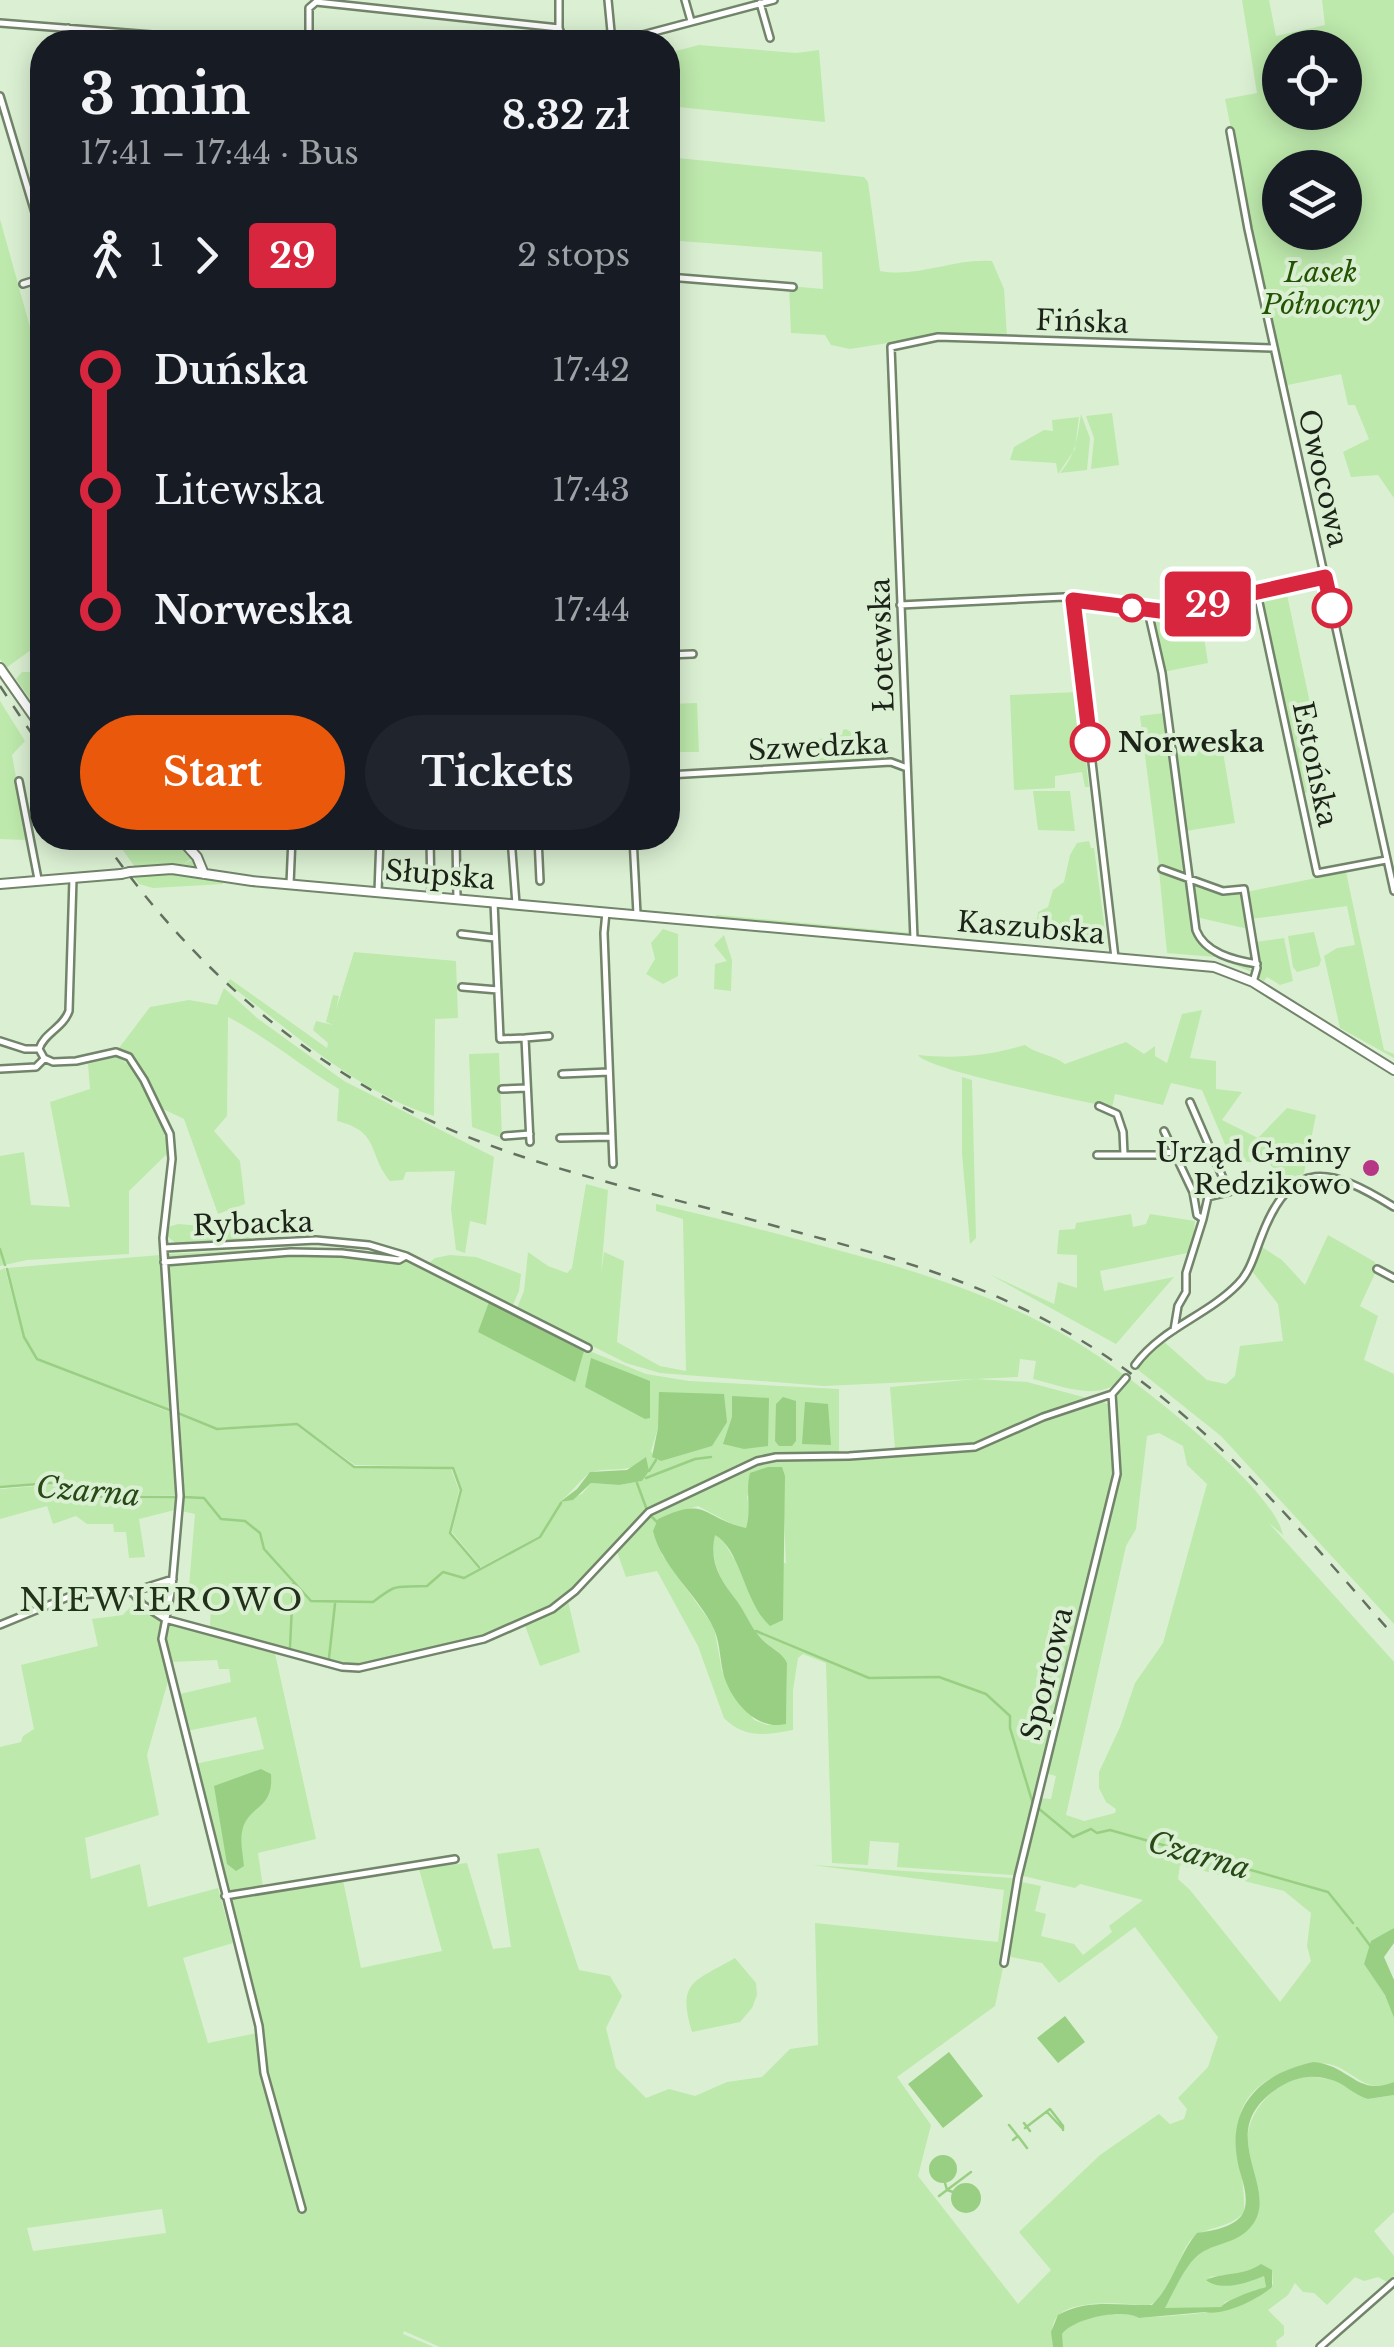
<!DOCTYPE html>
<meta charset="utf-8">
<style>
:root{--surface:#171b24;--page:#20242c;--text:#f1f3f6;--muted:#9ea1a6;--accent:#ea580c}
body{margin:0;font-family:"Libre Baskerville",serif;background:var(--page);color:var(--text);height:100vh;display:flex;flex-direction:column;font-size:38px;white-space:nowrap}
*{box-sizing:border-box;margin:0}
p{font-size:32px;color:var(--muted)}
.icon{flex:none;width:55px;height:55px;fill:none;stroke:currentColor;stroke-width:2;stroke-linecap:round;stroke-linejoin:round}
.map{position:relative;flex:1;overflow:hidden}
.side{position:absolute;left:30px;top:30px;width:650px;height:820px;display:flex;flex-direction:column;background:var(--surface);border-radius:40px;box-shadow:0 5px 25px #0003}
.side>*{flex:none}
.badge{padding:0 20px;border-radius:8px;font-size:35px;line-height:65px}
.fabs{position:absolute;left:1262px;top:30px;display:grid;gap:20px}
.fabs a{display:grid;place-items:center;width:100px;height:100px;border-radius:50%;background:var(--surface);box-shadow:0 5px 25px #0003;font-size:50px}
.map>.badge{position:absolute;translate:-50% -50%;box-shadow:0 0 0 5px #fff}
.legs{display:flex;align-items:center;gap:15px;height:110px;padding:0 50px;font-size:32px}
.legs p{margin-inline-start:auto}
.head{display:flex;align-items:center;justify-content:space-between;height:170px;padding:0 50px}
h1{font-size:55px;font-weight:700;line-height:75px}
.action{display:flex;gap:20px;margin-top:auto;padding:20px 50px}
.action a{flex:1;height:115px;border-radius:60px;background:var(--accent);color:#fff;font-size:40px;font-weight:700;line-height:115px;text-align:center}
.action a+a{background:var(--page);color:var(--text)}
ul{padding:0 50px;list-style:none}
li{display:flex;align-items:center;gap:35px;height:120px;font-size:38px}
li i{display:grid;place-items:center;width:15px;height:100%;margin:0 12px;background:currentColor}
li i::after{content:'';width:25px;height:25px;margin:-12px;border:8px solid;border-radius:50%;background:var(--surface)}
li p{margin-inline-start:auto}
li:first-child i{background:linear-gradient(#0000 50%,currentColor 0)}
li:last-child i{background:linear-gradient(currentColor 50%,#0000 0)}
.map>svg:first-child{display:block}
.green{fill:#bde9ac;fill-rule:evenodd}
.water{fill:#99cf83}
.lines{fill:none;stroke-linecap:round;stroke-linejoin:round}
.stream{stroke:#99cf83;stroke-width:2.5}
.street-casing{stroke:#72846a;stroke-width:10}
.secondary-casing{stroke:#72846a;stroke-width:12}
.street{stroke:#fff;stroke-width:5}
.secondary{stroke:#fff;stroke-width:8}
.rail{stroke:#657160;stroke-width:2.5;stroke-dasharray:12 12;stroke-linecap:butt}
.secondary-bridge-casing{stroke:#72846a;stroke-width:12;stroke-linecap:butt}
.secondary-bridge{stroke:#fff;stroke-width:8}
.line-1-casing{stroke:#fff;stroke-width:22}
.line-1{stroke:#d7263d;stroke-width:15}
.stop-1-dot{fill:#fff;stroke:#d7263d;stroke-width:5}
.poi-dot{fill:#b63785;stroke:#dbf0d3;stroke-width:4}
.labels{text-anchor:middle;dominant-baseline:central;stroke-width:8;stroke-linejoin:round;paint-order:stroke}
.park-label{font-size:28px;font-style:italic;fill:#235403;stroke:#dbf0d3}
.street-label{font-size:28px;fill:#1c2319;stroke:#dbf0d3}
.stop-label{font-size:28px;font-weight:bold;fill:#1c2319;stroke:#dbf0d3;text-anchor:start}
.poi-label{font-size:28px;fill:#1c2319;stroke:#dbf0d3;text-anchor:end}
.water-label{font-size:30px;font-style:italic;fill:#264916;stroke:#dbf0d3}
.quarter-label{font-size:32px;letter-spacing:2.5px;fill:#21311a;stroke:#dbf0d3}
</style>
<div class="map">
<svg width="1394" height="2347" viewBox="0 0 1394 2347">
<rect width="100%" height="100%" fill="#dbf0d3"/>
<path class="green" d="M1242,0H1269L1276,36L1325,25L1322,0H1394V498L1378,475L1351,477L1343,452L1369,439L1355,405H1348L1341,374L1283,386L1225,99L1257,93ZM1280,48H1345V112H1280ZM1280,168H1345V232H1280Z
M699,45L796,53L819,50L825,122L668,106V53Z
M668,157L864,177L868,182L880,271C918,278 954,258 992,261L1004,289L1007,337L938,335L850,349L831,345L825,335L791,333L789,286L823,289L822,252L668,240Z
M0,219L35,345L42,344V642L6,668L0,659Z
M1112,413L1119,465L1091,469L1094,438L1086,416Z
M1081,414L1090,438L1087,470L1060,473C1076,454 1077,440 1081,414Z
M1079,417L1075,449L1058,474L1056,463L1010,460L1014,447L1044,430L1053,431L1052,420Z
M1286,590L1328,788L1305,793L1262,598Z
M1184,613L1189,639L1204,637L1208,663L1163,672L1152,622Z
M22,672H42V716L16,679Z
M1078,692L1089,787H1085L1082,772L1055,776V788L1014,790L1010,695Z
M0,701L25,741L12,755L27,840L0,839Z
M697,703L699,752H668V704Z
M1164,713L1184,868L1180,873L1159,865L1140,716Z
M846,729L851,732L852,753L862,755L863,745H868L869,760L819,763L816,760L815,739L835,738V731L837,736L842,735L843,730Z
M1222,746L1235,823L1186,831L1176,754Z
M1033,791H1070L1075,831L1038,830Z
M114,838H172L191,859L182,865L194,859L199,867L195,870L165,865L135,867Z
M1089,841L1091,848H1094L1107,945L1034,939L1038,912L1048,907L1053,890L1064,882L1070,855L1077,843Z
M1159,870L1186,882C1189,900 1188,930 1200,945C1214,961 1241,956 1254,973L1215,957L1167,953Z
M1346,872L1384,1050L1394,1054V1058L1340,1028L1324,956L1337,948L1355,945L1347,906L1251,919L1246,892Z
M173,873L221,881L223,884L153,888L139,884L133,876Z
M1191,884L1225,895L1242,892L1248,929L1196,917Z
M716,915H718L913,933L907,937L716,919Z
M663,929L678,934V976L663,984L646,974L655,959L651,943Z
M1314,932L1321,960L1319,966L1297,972L1293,967L1288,936Z
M724,935L732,960L731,991L714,989L715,964L727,961L714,945Z
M1284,938L1293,981L1280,985L1267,977L1264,981L1258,977L1261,972L1256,942Z
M354,952L456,961L458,1018L435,1019L434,1116C356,1092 292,1031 227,983L230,979L327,1048L328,1043L313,1030L316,1021L333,1025L326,1022L333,995L339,996L336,1010Z
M224,988L257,1018L344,1081L494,1157L486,1225L470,1221L465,1253L456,1250L451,1209L455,1171L406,1172L403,1180L390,1181C367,1153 381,1132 337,1121L339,1089C301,1066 267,1037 228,1017L227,1116L214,1131L240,1161L245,1204L218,1214L184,1119L161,1108L132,1055L119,1048L150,1007L189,1000L217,1005Z
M1202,1010L1190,1058L1216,1061V1089L1242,1092L1222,1120L1258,1138L1287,1108L1316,1115L1304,1173L1285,1184L1269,1163L1232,1161L1202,1090L1171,1083L1163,1105L1115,1094L1112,1108C1081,1100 929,1071 918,1055C956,1059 988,1056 1025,1045C1038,1055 1052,1054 1065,1064L1126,1042L1144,1054L1155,1046V1056L1167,1063L1182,1014Z
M499,1053L502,1138L472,1127L469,1054Z
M116,1057C140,1064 165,1128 169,1152L129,1191V1254L27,1260L0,1266V1156L24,1152L31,1205L70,1207L50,1102L90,1089L88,1064Z
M962,1077L972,1080L976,1238L970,1244L962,1154Z
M586,1184L608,1190L601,1275L604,1252L624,1261L617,1342L660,1366L686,1371L683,1219L656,1211V1204C718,1218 779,1234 841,1251C940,1277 1044,1311 1125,1376C1101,1404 1064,1386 1033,1379L1036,1361L1020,1359L1018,1377L824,1386L660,1373L626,1363L517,1308L524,1291L528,1252L548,1266L567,1273L572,1268Z
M1131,1214L1133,1227L1146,1224L1150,1214L1195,1221L1192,1252L1100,1271L1104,1291L1174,1277L1116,1344L989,1274L1054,1304L1058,1282L1077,1288V1255L1057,1254L1059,1230L1075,1229L1076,1223Z
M178,1224L228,1228L252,1239L177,1244L165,1235V1228Z
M1328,1235L1375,1262L1377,1269L1360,1306L1378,1316L1364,1360L1394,1374V1624L1221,1436L1137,1369L1152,1348L1162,1340L1207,1380L1226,1384L1235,1376L1240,1346L1283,1341L1278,1304L1252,1271L1262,1247L1282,1260L1305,1285Z
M307,1247L377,1253L378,1249L400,1256L398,1259L293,1250L166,1258L169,1254Z
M299,1253L401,1263L407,1259L587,1350L646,1374L689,1381L839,1389V1453L757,1459L971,1450L1095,1399L1108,1404L1114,1470L1017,1873L1012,1875L897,1867L899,1843L870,1841L868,1865L832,1863L826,1663L803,1654L798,1658L793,1690V1730C766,1735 745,1739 724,1718L698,1646L657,1571L626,1577L616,1549L628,1531L564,1600L551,1608L481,1638L356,1666L341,1664L210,1627L211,1601L188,1599L195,1514L181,1511L184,1491L180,1415L217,1430L296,1425L353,1468L451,1469L459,1490L449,1533L481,1569L540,1538L546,1527L539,1536L481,1567L452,1532L462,1490L453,1467L355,1465L296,1423L217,1428L180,1412L166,1267L169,1263ZM658,1428L712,1446L657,1460L651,1451ZM640,1463L642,1481L619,1485L591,1483L582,1494L560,1502C567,1497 586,1474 590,1473C606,1466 623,1474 640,1463ZM782,1468L786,1563L734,1559L721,1537L714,1534C711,1564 719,1578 737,1601C745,1612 750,1625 759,1636C767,1647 782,1650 787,1663L786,1724L767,1725L754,1720L722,1671L714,1627L662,1555L658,1519L698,1506L732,1524L746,1528L750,1516L747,1496Z
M160,1255L172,1410L38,1358L25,1337L7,1268Z
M450,1255L476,1257L521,1274L519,1291L513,1305L429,1263L435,1258Z
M5,1268L23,1337L37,1360L172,1413L177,1495L100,1496L51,1482L0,1486V1270Z
M1127,1377C1164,1404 1275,1493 1283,1535L1268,1522L1394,1662V1928L1371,1944L1364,1964L1385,1995L1394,2018V2082C1368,2093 1360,2078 1338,2067C1322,2060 1301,2064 1285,2071C1212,2103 1246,2153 1244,2212C1230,2230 1202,2225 1189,2242C1175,2262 1172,2299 1146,2306C1126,2303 1073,2299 1058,2316C1050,2324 1052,2337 1053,2347H440L404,2331L403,2334L434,2347H0V1747L21,1742L23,1736L34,1729L21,1665L98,1646L92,1619L123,1615L132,1605L148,1610L163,1621L160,1639L168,1681L147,1755L159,1815L85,1838L91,1879L140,1864L148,1907L218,1888L233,1943L183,1958L208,2043L262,2032L228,1898L343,1880L361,1968L442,1951L419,1869L467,1863L493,1949L511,1947L497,1854L539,1848L579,1970L610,1976L622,1996L606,2028L616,2068L646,2098L669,2089L695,2096L727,2082L762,2077L790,2049L818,2045L815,1923L998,1942L1004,1890L812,1865L1013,1878L1004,1963L995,2006L897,2077L931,2125L918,2176L1018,2304L1051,2270L1019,2232L1100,2155L1159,2114L1170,2124L1184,2119L1187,2109L1178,2098L1208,2067L1218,2037L1135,1927L1059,1983L1042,1963L1011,1957L1008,1951L1019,1883L1022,1882L1041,1886L1035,1911L1046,1914L1041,1936L1074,1944L1083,1955L1112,1932L1109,1926L1143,1900L1080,1884L1075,1888L1023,1876L1021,1872L1039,1798L1051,1799L1056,1776L1045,1773L1117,1474L1112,1394ZM1159,1433L1183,1446L1187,1465L1207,1484L1163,1643L1135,1683L1120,1727L1099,1772V1788L1106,1802L1116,1809L1115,1813L1084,1821L1066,1815L1126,1546L1136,1529L1147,1436ZM1180,1865L1284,1891L1311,1913L1307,1946L1311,1961L1280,2002L1190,1890L1178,1879ZM162,2209L166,2233L33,2251L27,2228Z
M975,1379L1027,1382L1087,1398L969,1445L895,1449L890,1387Z
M50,1485L100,1499L177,1498L175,1510L139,1519L145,1557L129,1558L126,1532H114L113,1524H87L76,1516L53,1524L47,1506L0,1519V1489Z
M568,1601L580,1652L540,1666L524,1623Z
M166,1621L274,1649L316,1839L258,1853L263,1887L231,1893L227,1891L195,1764L264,1749L256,1717L187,1731L180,1694L231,1682L229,1669H219L217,1660L171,1662L164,1640Z
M735,1958L756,1983L757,1995L752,2008L740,2022L692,2032C676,1980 696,1981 735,1958Z
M1308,2076L1339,2081L1368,2099L1394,2095V2212L1374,2231L1394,2256V2276L1387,2282L1378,2277L1364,2281L1355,2277L1327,2305L1314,2293L1303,2292L1295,2283L1288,2295L1268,2310L1284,2326V2335L1276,2341L1277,2347H1063L1061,2334C1074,2318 1122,2307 1139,2318C1176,2315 1250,2315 1273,2284L1272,2270L1208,2277L1238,2284L1264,2276L1266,2287L1225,2302L1221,2307L1164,2309C1172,2295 1187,2260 1202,2252C1225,2239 1254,2239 1258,2206C1260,2187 1250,2170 1248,2152C1242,2116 1271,2082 1308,2076Z"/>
<path class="water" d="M489,1302L584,1351L575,1382L478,1332Z
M591,1358L650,1381V1418L645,1419L585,1387Z
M659,1392L724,1394L727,1422L712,1446L661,1461L652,1457L658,1428Z
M732,1396L769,1398L768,1446L744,1449L723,1444L732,1417Z
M783,1397L796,1401V1441L792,1446H779L775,1441L776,1404Z
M805,1402L828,1404L831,1445L802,1444Z
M646,1457L649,1471L642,1481L619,1485L591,1483L573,1500L560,1502L577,1489L590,1472L627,1470Z
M768,1467H782L785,1476L783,1620L770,1626C744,1603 741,1549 715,1535C709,1563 720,1579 737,1601C745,1612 750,1625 759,1636C767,1647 782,1651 787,1663L786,1724C757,1731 732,1702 724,1676C719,1658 721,1640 711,1623C694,1592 661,1565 653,1531L658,1519C708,1495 702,1518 746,1528C752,1510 745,1492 750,1473Z
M261,1769L271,1774C274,1812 247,1804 242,1832C240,1842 243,1855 244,1866L236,1871L227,1864L214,1786Z
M1394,1928V1943L1384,1957L1394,1980V2018L1385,1995L1364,1964L1371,1941Z
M1065,2016L1085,2042L1058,2063L1037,2038Z
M949,2052L983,2096L943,2128L908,2084Z
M1314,2062C1351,2066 1357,2097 1394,2082V2095L1368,2099C1353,2095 1344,2082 1328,2079C1309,2074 1294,2078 1278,2088C1211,2132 1280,2186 1253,2224C1240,2243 1218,2242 1201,2253C1187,2261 1172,2295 1165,2308L1221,2307C1226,2300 1255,2290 1266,2287L1264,2276C1247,2283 1221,2292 1206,2280C1224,2272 1244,2276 1261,2264L1272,2270V2287C1257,2300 1224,2316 1205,2312L1139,2318C1123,2308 1074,2318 1062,2334L1063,2347H1053L1051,2332L1058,2315C1088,2298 1120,2306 1152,2305C1173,2285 1178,2255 1197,2233C1211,2231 1238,2227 1244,2211C1250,2193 1239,2175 1237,2158C1228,2104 1263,2072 1314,2062Z
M929 2169a14 14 0 1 1 28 0a14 14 0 1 1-28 0Z
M951 2198a15 15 0 1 1 30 0a15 15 0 1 1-30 0Z"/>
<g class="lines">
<path class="stream" d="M0,1249L5,1265
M7,1269L24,1337L37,1359L172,1411
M178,1413L217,1429L297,1424L354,1467L453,1468L461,1490L450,1533L479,1567
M649,1471L656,1460
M646,1478L695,1459L711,1457
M637,1483L647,1510
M0,1487L51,1483L100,1497H177
M183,1497L204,1498L221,1519L245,1521L260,1533L264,1549L311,1601L373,1602C399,1582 394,1588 427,1586L443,1572L464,1578L540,1537L561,1503
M650,1515L657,1522
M756,1631L869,1678L939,1677L986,1694L1010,1716V1728L1033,1804
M290,1647L293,1584
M329,1658L335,1604
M1038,1808L1073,1837L1091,1829L1097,1833L1110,1830L1328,1892L1353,1923
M1357,1928L1371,1947
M1047,2112L1062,2128
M1024,2123L1030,2131
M1009,2125L1017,2135
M1025,2128L1050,2109L1063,2126V2130
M1013,2140L1018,2136L1027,2148
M945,2183L947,2190L953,2192
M939,2196L971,2172"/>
<g class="street-casing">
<path id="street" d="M559,0V28L564,42
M608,0L612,42
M685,0L691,21
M760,3L770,38
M0,23L241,42
M67,42L68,28
M309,42V8L316,2L559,28
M616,42L774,0
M0,96L42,236
M1230,131L1248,229L1394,891
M668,277L793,287
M23,284L42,278
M1257,593L1317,873L1386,860
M1073,600L1115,958
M900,605L1064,597L1168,612L1325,577
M1152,612L1150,620L1162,673L1196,930C1205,953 1233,960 1257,964
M668,655L693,654
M668,775L891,762L907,768
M19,781L38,879
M430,838L431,896
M456,838L457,899
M511,838L516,904
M538,838L540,881
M633,838L637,914
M1162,869L1223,891L1244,889L1257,968L1253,982
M73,878L69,1011C63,1028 44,1033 39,1049L44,1058L53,1062L76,1061L116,1052L129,1057L144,1080L170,1134L172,1159L163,1238L180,1496L172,1587L162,1639L259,2026L264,2073L302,2209
M290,884L292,838
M378,892L380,838
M494,902L500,1039L525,1038L530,1142
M606,912L604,933L613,1164
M461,934L495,938
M914,939L891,347L938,337L1274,348
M462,987L498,990
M525,1038L549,1036
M0,1041L25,1049H39
M0,1069L36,1067L44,1059
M562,1074L609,1072
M502,1089L527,1088
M1099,1106L1117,1114L1123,1132L1124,1154
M1164,1131L1193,1192L1197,1215L1203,1219L1208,1197L1229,1192L1190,1102
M505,1136L530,1134
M560,1138L612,1137
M1097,1155H1159L1174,1151
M164,1248L316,1240L369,1245L406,1256L588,1348
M164,1262L291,1252L342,1253L399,1260L406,1256
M1377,1269L1394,1278
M1174,1330L1178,1306L1186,1292V1273L1203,1219
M1135,1365C1162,1328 1207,1316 1238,1284C1251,1271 1255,1252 1262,1235C1292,1157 1330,1167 1394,1207
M132,1592L143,1605L165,1619L342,1667L359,1668L484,1639L552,1609L575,1591L649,1512L757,1461L776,1457L849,1456L975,1447L1043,1417L1112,1394L1126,1378
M0,1625L73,1595L132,1592L173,1579
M225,1896L455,1859
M1004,1963L1018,1877L1117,1474L1112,1394
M1320,2347L1394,2282"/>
</g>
<g class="secondary-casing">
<path id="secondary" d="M0,668L42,728
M180,838L197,857L204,874
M130,872L172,869L252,881L1214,967L1253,982L1394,1070
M0,884L121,874"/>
</g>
<use href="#street" class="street"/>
<use href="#secondary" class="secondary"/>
<path class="rail" d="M0,686L42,749
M102,838C196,975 325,1083 481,1142C576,1178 677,1199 775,1226C856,1248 937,1268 1013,1304C1175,1379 1279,1505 1394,1636"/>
<g class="secondary-bridge-casing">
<path id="secondary-bridge" d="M121,874L130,872"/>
</g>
<use href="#secondary-bridge" class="secondary-bridge"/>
</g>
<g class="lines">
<g class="line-1-casing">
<path id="line-1" d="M1090,742L1073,600L1168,612L1325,577L1332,608"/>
</g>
<use href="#line-1" class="line-1"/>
</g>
<g class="stop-1-dot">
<circle cx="1132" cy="608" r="12"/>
<circle cx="1332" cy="608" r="18"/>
<circle cx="1090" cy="742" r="18"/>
</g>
<circle class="poi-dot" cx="1371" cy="1168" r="10"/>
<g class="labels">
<g class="park-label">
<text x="1321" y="272">Lasek<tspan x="1321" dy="32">Północny</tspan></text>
</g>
<g class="street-label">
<text transform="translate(1082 322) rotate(2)">Fińska</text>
<text transform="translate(1323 478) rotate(77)">Owocowa</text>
<text transform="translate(882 645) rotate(-92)">Łotewska</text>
<text transform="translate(818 747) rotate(-3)">Szwedzka</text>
<text transform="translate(1315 764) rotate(78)">Estońska</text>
<text transform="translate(440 875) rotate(5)">Słupska</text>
<text transform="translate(1031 928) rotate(5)">Kaszubska</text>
<text transform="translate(253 1224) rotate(-2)">Rybacka</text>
<text transform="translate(1047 1674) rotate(-76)">Sportowa</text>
</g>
<g class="stop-label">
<text x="1118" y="742">Norweska</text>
</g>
<g class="poi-label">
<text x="1351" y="1152">Urząd Gminy<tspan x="1351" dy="32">Redzikowo</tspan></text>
</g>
<g class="water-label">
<text transform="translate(88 1491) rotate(5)">Czarna</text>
<text transform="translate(1199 1855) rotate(16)">Czarna</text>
</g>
<g class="quarter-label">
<text x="162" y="1600">NIEWIEROWO</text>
</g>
</g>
</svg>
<div class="fabs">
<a><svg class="icon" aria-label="locate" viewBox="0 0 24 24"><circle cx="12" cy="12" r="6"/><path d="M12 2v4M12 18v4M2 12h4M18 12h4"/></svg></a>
<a><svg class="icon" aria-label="layers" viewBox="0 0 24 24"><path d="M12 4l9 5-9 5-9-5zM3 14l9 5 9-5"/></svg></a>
</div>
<b class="badge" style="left:1208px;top:604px;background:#d7263d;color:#fff">29</b>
<section class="side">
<div class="head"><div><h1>3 min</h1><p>17:41 – 17:44 · Bus</p></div><b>8.32 zł</b></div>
<div class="legs"><svg class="icon" aria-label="walk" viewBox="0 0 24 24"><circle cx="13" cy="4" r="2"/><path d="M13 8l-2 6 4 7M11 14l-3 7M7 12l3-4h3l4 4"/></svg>1<svg class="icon" aria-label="forward" viewBox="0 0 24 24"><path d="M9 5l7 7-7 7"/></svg><b class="badge" style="background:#d7263d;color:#fff">29</b><p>2 stops</p></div>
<ul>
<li><i style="color:#d7263d"></i><b>Duńska</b><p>17:42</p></li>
<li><i style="color:#d7263d"></i><span>Litewska</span><p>17:43</p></li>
<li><i style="color:#d7263d"></i><b>Norweska</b><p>17:44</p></li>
</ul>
<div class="action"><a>Start</a><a>Tickets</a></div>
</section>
</div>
